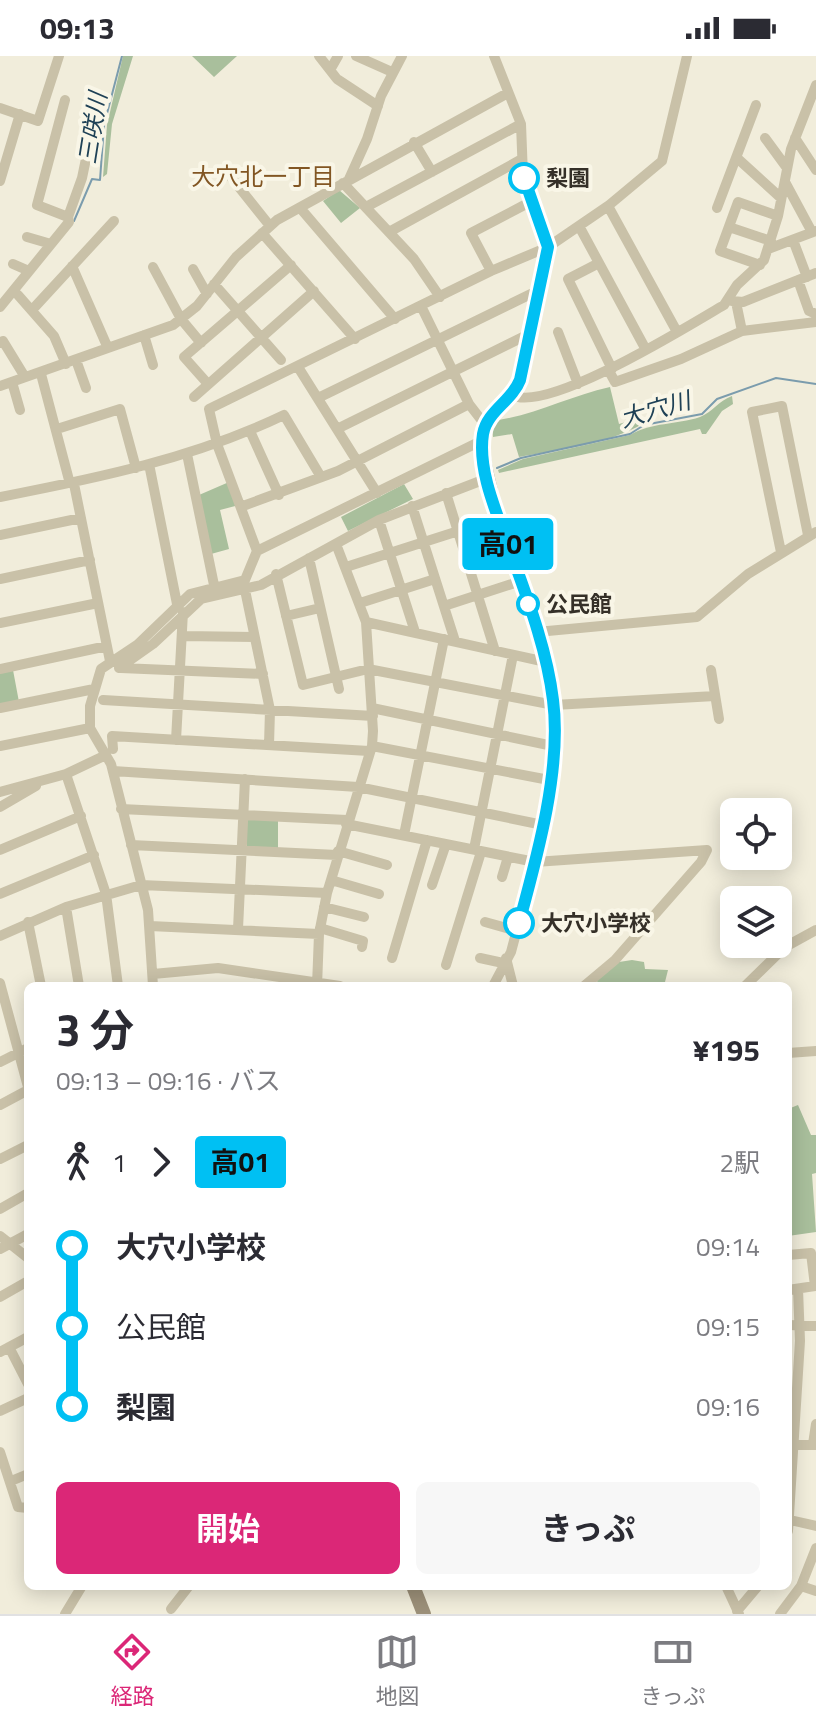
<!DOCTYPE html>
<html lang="ja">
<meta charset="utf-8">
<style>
:root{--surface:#fff;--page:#f7f7f7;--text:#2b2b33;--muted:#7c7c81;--line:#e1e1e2;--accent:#db2777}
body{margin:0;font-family:"Titillium Web","Noto Sans JP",sans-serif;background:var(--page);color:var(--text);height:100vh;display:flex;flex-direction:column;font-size:30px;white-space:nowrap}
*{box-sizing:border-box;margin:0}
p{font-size:26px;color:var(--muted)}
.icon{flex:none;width:44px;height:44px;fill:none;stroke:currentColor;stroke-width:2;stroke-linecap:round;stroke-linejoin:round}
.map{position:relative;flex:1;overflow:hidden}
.panel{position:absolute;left:24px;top:926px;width:768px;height:608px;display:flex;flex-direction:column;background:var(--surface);border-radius:12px;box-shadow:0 4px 20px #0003}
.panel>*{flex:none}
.badge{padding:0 16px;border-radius:6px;font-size:28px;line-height:52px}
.fabs{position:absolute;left:720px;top:742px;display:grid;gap:16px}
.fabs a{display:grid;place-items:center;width:72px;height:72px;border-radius:12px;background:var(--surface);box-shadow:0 4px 20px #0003;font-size:40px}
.map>.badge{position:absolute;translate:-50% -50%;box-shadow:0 0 0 4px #fff}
.legs{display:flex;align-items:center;gap:12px;height:88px;padding:0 32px;font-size:26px}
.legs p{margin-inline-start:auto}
.head{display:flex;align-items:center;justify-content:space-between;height:136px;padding:0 32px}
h1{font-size:44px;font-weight:700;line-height:60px}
.primary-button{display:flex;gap:16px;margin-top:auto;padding:16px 32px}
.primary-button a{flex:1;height:92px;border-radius:12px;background:var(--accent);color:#fff;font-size:32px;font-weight:700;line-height:92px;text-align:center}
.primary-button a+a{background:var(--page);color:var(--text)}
ul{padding:0 32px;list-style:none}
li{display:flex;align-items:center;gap:28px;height:80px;font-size:30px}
li i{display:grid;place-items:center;width:12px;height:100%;margin:0 10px;background:currentColor}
li i::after{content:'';width:20px;height:20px;margin:-10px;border:6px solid;border-radius:50%;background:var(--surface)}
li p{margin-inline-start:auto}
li:first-child i{background:linear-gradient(#0000 50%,currentColor 0)}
li:last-child i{background:linear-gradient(currentColor 50%,#0000 0)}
.status{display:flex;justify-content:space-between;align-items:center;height:56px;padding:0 40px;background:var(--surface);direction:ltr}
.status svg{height:22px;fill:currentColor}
.tab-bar{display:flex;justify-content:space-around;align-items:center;height:112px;border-top:2px solid var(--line);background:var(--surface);font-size:22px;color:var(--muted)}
.tab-bar a{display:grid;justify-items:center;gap:4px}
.tab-bar .current{color:var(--accent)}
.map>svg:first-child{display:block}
.green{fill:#a9bf9c}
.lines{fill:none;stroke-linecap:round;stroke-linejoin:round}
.stream{stroke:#7b9cad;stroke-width:2}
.street{stroke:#c9c1a8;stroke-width:10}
.secondary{stroke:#9c9079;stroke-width:14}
.line-1-casing{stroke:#fff;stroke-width:18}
.line-1{stroke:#00c0f3;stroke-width:12}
.stop-1-dot{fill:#fff;stroke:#00c0f3;stroke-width:4}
.labels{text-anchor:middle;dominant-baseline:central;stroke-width:8;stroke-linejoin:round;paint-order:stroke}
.stop-label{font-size:22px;font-weight:bold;fill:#353028;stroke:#f9f6e7;text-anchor:start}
.water-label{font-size:24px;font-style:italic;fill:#1f4156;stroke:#f9f6e7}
.neighbourhood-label{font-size:24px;fill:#825623;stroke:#f9f6e7}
</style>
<div class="status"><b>09:13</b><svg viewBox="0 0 49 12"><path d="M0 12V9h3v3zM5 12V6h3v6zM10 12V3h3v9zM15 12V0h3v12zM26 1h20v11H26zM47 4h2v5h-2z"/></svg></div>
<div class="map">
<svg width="816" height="1558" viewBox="0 0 816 1558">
<rect width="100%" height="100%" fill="#f1eddb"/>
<path class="green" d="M123,0H133L112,68L107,118L103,121L107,69Z
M192,0H237L214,21Z
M339,134L360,152L341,167L323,145Z
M610,331L619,368L643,361L644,367C607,389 560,393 519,401L512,378L493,381L492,365C533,360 569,340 610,331Z
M732,340L733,348L722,355L706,378H702L700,373L499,417L498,414L523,403L630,379C652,366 676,369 700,361C713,356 718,345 732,340Z
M229,426L239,449L220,454L229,493L211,498L199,439Z
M404,428L413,443L348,475L341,461Z
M13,614L19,646L0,650V617Z
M278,763V793L247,792L245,764Z
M632,904L644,906L645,913L668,914L664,930H598L597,924L619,906Z
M798,1049L811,1079H816V1117L812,1118L816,1176L788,1180V1053Z"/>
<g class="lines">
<path class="stream" d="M74,165L92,123L100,124L104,69L122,0
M497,412L521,402L630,378L644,369L702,358L717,343L776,322L816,328"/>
<path class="street" d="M319,0L337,23L378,50
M356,0L392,16
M494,0L521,68L523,120L548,191
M330,14L338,0
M0,52L38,65L59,0
M765,82L787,112
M795,82L816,114
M414,86L432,116
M737,102L781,142
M230,120L270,170
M349,123L367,83L381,40L402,0
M0,125L20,58
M785,126L812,176
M343,127L414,203L440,241
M608,150L676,274
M366,151L521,68
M717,152L756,49
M301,153L395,263
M68,161L82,122L93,69
M579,170L645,292
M729,171L771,185
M389,176L522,103
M262,177L355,283
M27,181L51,188
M793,184L807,221
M768,193L816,175
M599,207L568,223L612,313
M13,208L29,215
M760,209L720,195L738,146L778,160
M72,210L107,290
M153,211L181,263L201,287
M193,213L207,238
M491,215L471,177L532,145
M798,224L809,255L816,258
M214,228L281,304
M18,239L54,280L66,308
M732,245L743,246L816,217
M736,246L742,275L816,266
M421,250L469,348
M0,251L69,166L68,161L37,149L65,44
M32,254L114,165
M558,276L578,328
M144,279L153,309
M0,287L3,285L25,321
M76,304L86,332
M298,311L377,437
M609,315L615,326L681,303L742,275
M41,318L69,424L74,428L110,605
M12,326L20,354
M208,328L184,301L291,209
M0,330L173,269L197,250L236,201L277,164L506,38
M512,339C547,358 688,270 724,249L737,229L764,204L778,160L791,93L816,29
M194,341L314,235
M318,342L537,235
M57,373L120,353L136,412
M337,373L529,278
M250,375L279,439
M187,398L214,529
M149,408L177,548
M491,435L546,606L554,670L541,783L511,896L493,930
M446,437L495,595
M0,441C98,422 194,402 284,359L321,421
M243,450L338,415L469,348L486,370
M412,450L455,585
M379,464L415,576
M0,479L81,462
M257,495L217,388L209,353L491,215L548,191L608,150L662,105L687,0
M781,496L752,356L782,350L808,479
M309,502L339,633
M346,511L499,462
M276,518L303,629L368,613L554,649L715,640
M0,523L90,504
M245,534L270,654L269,689
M360,547L435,523
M444,550L521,525
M286,560L320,552
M366,566L546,606
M0,567L98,547
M537,576L697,561L748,518L816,476
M183,580L254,581
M119,612L153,588L201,543L261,529L379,464L488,422
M121,612L263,618
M0,613L107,590
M711,614L719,663
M103,644L373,660
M0,652L94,633
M372,652L553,690
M176,684L183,556
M0,690L90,672
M372,690L549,724
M113,693L112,680L369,695
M113,715L358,731L543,769
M66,718L106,838L118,930
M0,736L66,718L106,699
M0,751L36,730
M121,753L347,764
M346,768L535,806L707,794L701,806L615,904L584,930
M404,779L444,583
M131,789L337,799
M474,793L513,599
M0,794L81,760
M338,795L387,809
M502,821L508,801
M331,824L379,838
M432,829L446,788
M0,838L94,799
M66,851L79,930
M324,851L364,861
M28,866L41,930
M485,866L517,875
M150,870L319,878
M320,872L363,885L362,891
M238,873L245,723
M0,880L66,851L141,829L327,837
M392,902L427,784
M480,902L503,907
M506,902L513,930
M446,909L481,796
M153,918L218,912L340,930
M0,927L28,1031
M153,930L148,854L111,708L90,672V650L101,613L137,589L190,538L245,524L257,495L483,384
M317,930L319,878L327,837L372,690L373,675L366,566L336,488
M745,930L785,891L816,874
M788,997L816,995
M0,1006L28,992
M0,1049L28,1034
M0,1103L28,1089
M0,1153L28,1137
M0,1180L28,1202
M0,1193L28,1178
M788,1199L811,1197L815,1230L788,1234
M0,1241L28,1225
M788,1269L816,1270
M9,1291L28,1328
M0,1296L28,1281
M0,1355L28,1342
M813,1388L816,1368
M790,1389H816
M0,1396L18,1451L28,1452
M11,1425L28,1418
M790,1464L816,1470
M788,1475L800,1285L798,1233
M726,1530L739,1558
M801,1530L816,1535
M171,1553L189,1530
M737,1555L758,1530
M65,1558L82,1530
M780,1558L801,1530L816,1492"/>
<path class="secondary" d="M491,435C486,412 474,379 492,359C502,347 514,339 520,324L548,191
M413,1530L424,1558"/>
</g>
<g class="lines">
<g class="line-1-casing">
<path id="line-1" d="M519,867C537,801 562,712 553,644C547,594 528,544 511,497C499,462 477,416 483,378C487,355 512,345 520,324L548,191L524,122"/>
</g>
<use href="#line-1" class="line-1"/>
</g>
<g class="stop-1-dot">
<circle cx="524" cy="122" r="14"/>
<circle cx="528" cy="548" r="10"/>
<circle cx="519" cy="867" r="14"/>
</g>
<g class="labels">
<g class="stop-label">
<text x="546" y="122">梨園</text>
<text x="546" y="548">公民館</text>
<text x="541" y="867">大穴小学校</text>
</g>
<g class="water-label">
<text transform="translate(92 72) rotate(-81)">三咲川</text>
<text transform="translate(655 353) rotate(-16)">大穴川</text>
</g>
<g class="neighbourhood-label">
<text x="263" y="120">大穴北一丁目</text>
</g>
</g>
</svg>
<div class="fabs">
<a><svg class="icon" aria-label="locate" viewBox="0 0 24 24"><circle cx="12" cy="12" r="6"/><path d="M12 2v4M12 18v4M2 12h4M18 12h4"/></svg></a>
<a><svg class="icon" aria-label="layers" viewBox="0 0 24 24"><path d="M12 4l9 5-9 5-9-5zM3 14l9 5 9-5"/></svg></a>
</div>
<b class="badge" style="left:508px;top:488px;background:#00c0f3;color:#111">高01</b>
<section class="panel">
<div class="head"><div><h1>3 分</h1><p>09:13 – 09:16 · バス</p></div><b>¥195</b></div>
<div class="legs"><svg class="icon" aria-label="walk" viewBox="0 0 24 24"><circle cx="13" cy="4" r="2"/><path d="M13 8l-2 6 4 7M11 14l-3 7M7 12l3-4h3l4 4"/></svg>1<svg class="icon" aria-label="forward" viewBox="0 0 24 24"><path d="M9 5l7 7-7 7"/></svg><b class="badge" style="background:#00c0f3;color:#111">高01</b><p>2駅</p></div>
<ul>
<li><i style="color:#00c0f3"></i><b>大穴小学校</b><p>09:14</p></li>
<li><i style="color:#00c0f3"></i><span>公民館</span><p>09:15</p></li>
<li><i style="color:#00c0f3"></i><b>梨園</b><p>09:16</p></li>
</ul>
<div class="primary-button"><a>開始</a><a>きっぷ</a></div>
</section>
</div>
<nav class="tab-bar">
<a class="current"><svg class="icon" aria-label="directions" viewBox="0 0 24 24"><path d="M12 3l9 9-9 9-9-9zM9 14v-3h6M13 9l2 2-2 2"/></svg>経路</a>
<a><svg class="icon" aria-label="map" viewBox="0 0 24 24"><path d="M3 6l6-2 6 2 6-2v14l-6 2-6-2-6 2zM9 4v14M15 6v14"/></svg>地図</a>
<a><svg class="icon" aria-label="tickets" viewBox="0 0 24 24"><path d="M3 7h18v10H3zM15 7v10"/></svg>きっぷ</a>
</nav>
